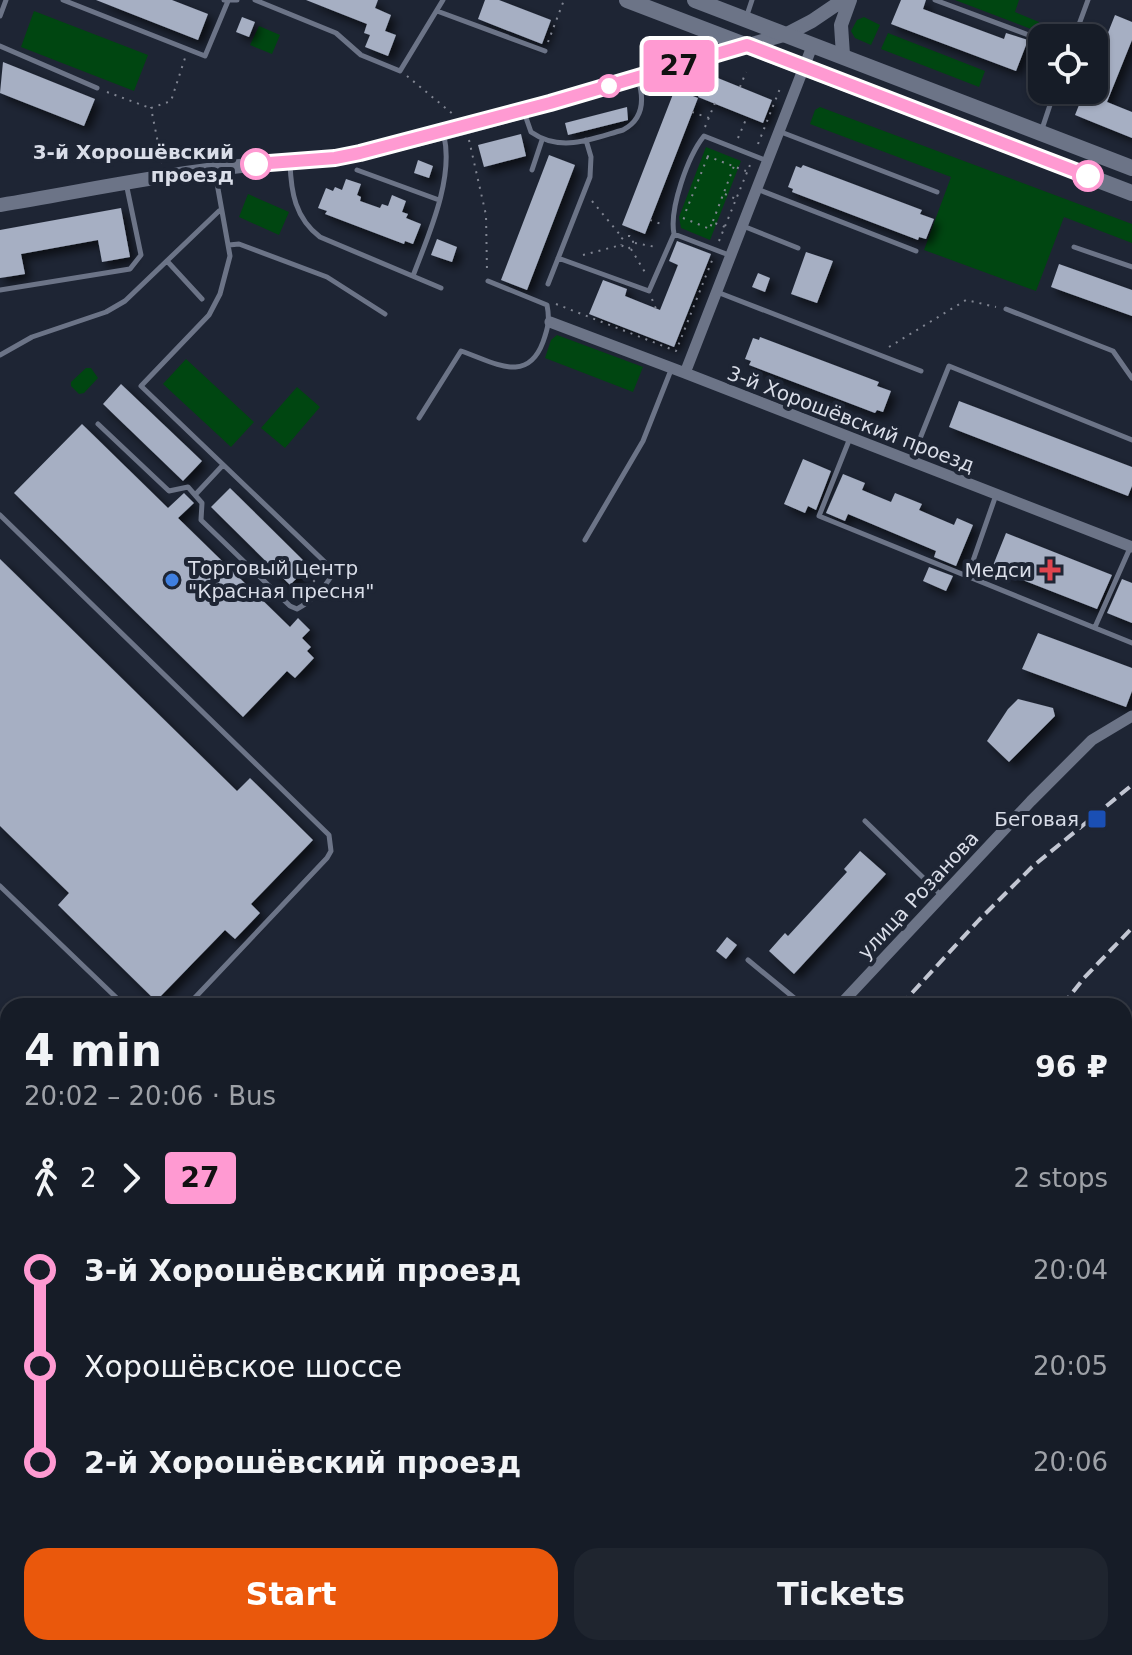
<!DOCTYPE html>
<meta charset="utf-8">
<style>
:root{--surface:#161c27;--page:#1f252f;--text:#f1f3f6;--muted:#9ea1a7;--line:#353a44;--accent:#ea580c}
body{margin:0;font-family:"DejaVu Sans",sans-serif;background:var(--page);color:var(--text);height:100vh;display:flex;flex-direction:column;font-size:30px;white-space:nowrap}
*{box-sizing:border-box;margin:0}
p{font-size:26px;color:var(--muted)}
.icon{flex:none;width:44px;height:44px;fill:none;stroke:currentColor;stroke-width:2;stroke-linecap:round;stroke-linejoin:round}
.map{position:relative;flex:1;overflow:hidden}
.details{position:absolute;left:0px;top:998px;width:1132px;height:658px;display:flex;flex-direction:column;background:var(--surface);border-radius:24px 24px 0 0;box-shadow:0 2px 6px #0004,0 0 0 2px var(--line)}
.details>*{flex:none}
.badge{padding:0 16px;border-radius:6px;font-size:28px;line-height:52px}
.fabs{position:absolute;left:1028px;top:24px;display:grid;gap:16px}
.fabs a{display:grid;place-items:center;width:80px;height:80px;border-radius:16px;background:var(--surface);box-shadow:0 2px 6px #0004,0 0 0 2px var(--line);font-size:40px}
.map>.badge{position:absolute;translate:-50% -50%;box-shadow:0 0 0 4px #fff}
.legs{display:flex;align-items:center;gap:12px;height:88px;padding:0 24px;font-size:26px}
.legs p{margin-inline-start:auto}
.headline{display:flex;align-items:center;justify-content:space-between;height:136px;padding:0 24px}
h1{font-size:44px;font-weight:800;line-height:60px}
.button{display:flex;gap:16px;margin-top:auto;padding:16px 24px}
.button a{flex:1;height:92px;border-radius:24px;background:var(--accent);color:#fff;font-size:32px;font-weight:800;line-height:92px;text-align:center}
.button a+a{background:var(--page);color:var(--text)}
ul{padding:0 24px;list-style:none}
li{display:flex;align-items:center;gap:28px;height:96px;font-size:30px}
li i{display:grid;place-items:center;width:12px;height:100%;margin:0 10px;background:currentColor}
li i::after{content:'';width:20px;height:20px;margin:-10px;border:6px solid;border-radius:50%;background:var(--surface)}
li p{margin-inline-start:auto}
li:first-child i{background:linear-gradient(#0000 50%,currentColor 0)}
li:last-child i{background:linear-gradient(currentColor 50%,#0000 0)}
.map>svg:first-child{display:block}
.green{fill:#004611}
.building{fill:#a6afc3;filter:url(#shadow)}
.lines{fill:none;stroke-linecap:round;stroke-linejoin:round}
.path{stroke:#808592;stroke-width:2;stroke-dasharray:2 6;stroke-linecap:butt}
.service{stroke:#6c7487;stroke-width:5}
.minor{stroke:#6c7487;stroke-width:11}
.tertiary{stroke:#6c7487;stroke-width:14}
.secondary{stroke:#6c7487;stroke-width:16}
.primary{stroke:#b47c59;stroke-width:18}
.rail{stroke:#c2c6d2;stroke-width:4;stroke-dasharray:12 6;stroke-linecap:butt}
.line-1-casing{stroke:#fff;stroke-width:18}
.line-1{stroke:#ff9ad2;stroke-width:12}
.stop-1-dot{fill:#fff;stroke:#ff9ad2;stroke-width:4}
.health-dot{fill:#e0444e;stroke:#1e2534;stroke-width:3}
.shop-dot{fill:#3f7fe0;stroke:#1e2534;stroke-width:3}
.transit-dot{fill:#1a4fb4;stroke:#1e2534;stroke-width:3}
.labels{text-anchor:middle;dominant-baseline:central;stroke-width:8;stroke-linejoin:round;paint-order:stroke}
.stop-label{font-size:20px;font-weight:bold;fill:#d9dde8;stroke:#1e2534;text-anchor:end}
.street-label{font-size:20px;fill:#d9dde8;stroke:#1e2534}
.poi-label{font-size:20px;fill:#d9dde8;stroke:#1e2534;text-anchor:end}
</style>
<div class="map">
<svg width="1132" height="1655" viewBox="0 0 1132 1655">
<defs>
<filter id="shadow"><feDropShadow dx="5.5" dy="5.5" stdDeviation="4" flood-color="#0009"/></filter>
</defs>
<rect width="100%" height="100%" fill="#1e2534"/>
<path class="green" d="M955,0H1019L1015,12L1039,22L1036,31Z
M34,11L148,55L134,91L21,47Z
M864,17L880,25L871,45L855,38L851,31L857,20Z
M259,26L280,35L272,54L250,45Z
M888,33L985,71L979,87L881,49Z
M820,107L1132,224V243L1064,217L1036,291L924,250L951,177L810,124L815,110Z
M706,147L741,161L710,240L681,228L679,217Z
M248,194L289,212L279,235L239,217Z
M557,335L643,367L633,392L545,358L551,340Z
M186,359L254,422L231,447L163,384Z
M86,368H91L98,378L84,393L79,394L71,386V382Z
M297,387L320,407L285,448L261,428Z"/>
<path class="building" d="M96,0H172L208,14L198,40Z
M306,0H378L375,8L391,15L385,31L396,35L388,56L365,47L370,35L364,33L367,24Z
M485,0H499L551,20L542,44L478,19Z
M901,0H926L923,9L1004,39L1006,33L1028,40L1016,71L891,24Z
M1115,15L1132,22V40L1107,102L1132,112V138L1075,115L1085,90H1094V68Z
M242,17L255,22L249,37L236,32Z
M3,62L95,99L84,126L0,93Z
M708,74L772,100L763,123L698,97Z
M675,89L698,98L645,234L622,225Z
M627,107L628,120L568,135L565,123Z
M521,134L526,156L484,167L478,145Z
M549,155L575,165L527,290L501,280Z
M418,160L433,166L429,178L414,173Z
M803,165L922,210L920,214L934,219L926,239L919,237L918,240L792,192L793,189L788,187L796,166L801,168Z
M346,179L361,184L357,195L361,197L360,201L380,208L382,204L388,206L392,195L406,201L402,212L408,214L406,218L421,224L413,244L405,241L404,244L325,214L327,211L318,208L326,188L333,191L335,187L342,190Z
M121,208L130,257L102,262L98,240L21,254L25,274L0,278V230Z
M437,239L457,247L452,262L431,255Z
M677,241L711,254L674,347L589,314L603,280L627,289L625,296L660,310L678,265L669,261Z
M806,252L833,261L817,303L791,294Z
M1059,264L1132,290V316L1051,287Z
M758,273L770,278L765,292L752,287Z
M760,337L879,382L877,386L891,391L883,412L877,410L875,413L749,365L751,361L745,359L753,338L759,340Z
M121,384L202,461L183,481L103,404Z
M959,401L1132,467V486L1128,496L949,427Z
M82,424L168,508L184,493L194,503L178,518L290,627L298,618L310,630L302,638L311,647L307,651L314,658L295,678L287,671L243,717L14,493Z
M803,459L831,471L816,510L808,506L805,513L784,504Z
M843,474L865,483L862,490L891,502L895,493L922,504L919,510L954,525L957,518L973,525L956,566L934,557L936,551L848,514L845,521L826,513Z
M230,488L309,566L290,585L211,507Z
M1006,533L1112,575L1097,609L992,568Z
M0,559L237,791L250,778L313,840L251,904L260,913L235,939L225,930L156,1001L58,905L69,893L0,826Z
M929,567L953,576L946,591L923,581Z
M1122,579L1132,583V623L1107,613Z
M1038,633L1132,668V691L1126,707L1022,669Z
M1018,699L1053,708L1055,716L1009,762L987,741L1008,709Z
M860,851L886,874L794,974L769,951L785,933L788,936L847,872L844,869Z
M727,937L737,945L726,959L716,951Z"/>
<g class="lines">
<path class="path" d="M548,42L564,0
M407,76L454,115
M740,87L746,72
M107,92L150,108
M692,112L709,118
M705,127L715,103
M738,138L747,117
M469,140L486,215L487,272
M758,144L781,86
M707,156L746,171
M162,163L151,108L171,101L185,58
M725,194L736,199
M592,201L621,236
M686,211L708,156
M683,218L710,229L712,222L725,227
M650,220L664,225
M713,221L734,166
M719,241L750,165
M635,243L656,247
M631,249L646,274
M583,255L621,245L628,249L633,245V239L630,236H624L620,241L621,245
M652,299L656,309
M556,304L676,351L713,258
M889,347L966,300L996,307
M302,593L317,578
M566,1655L567,1648"/>
<path class="service" d="M63,0L205,56L228,1
M224,0H237
M255,0L336,33L361,55L400,71L443,0
M935,0L1042,40
M437,11L545,51
M0,16L6,0
M746,18L752,0
M1074,38L1088,0
M0,46L97,88
M524,112L531,132C561,153 591,139 623,130C644,119 644,98 638,79
M1042,129L1055,90
M781,132L937,192
M290,163C291,192 295,218 320,237L441,288
M357,170L439,200
M532,170L542,140
M757,189L916,251
M743,226L798,248
M674,234C669,209 688,156 704,136L765,160
M229,245L239,244L327,277L385,314
M1074,247L1132,267
M558,258L649,291L674,234L729,255
M167,261L202,299
M413,276C428,236 454,179 444,136
M548,284L590,177L591,157L586,140
M0,290L130,269L141,255L126,183
M717,292L921,371
M1006,309L1113,351L1132,378
M0,355L32,337L106,312L125,301L219,211
M419,418L461,351C494,362 527,385 543,342C548,328 550,320 547,305L488,281
M98,424L169,491L188,487L195,495L223,465
M850,438L819,516L1132,643
M911,461L949,366L1132,440
M195,495L202,503L201,520L290,606L297,609C310,602 326,587 333,573L329,566L141,386L209,315L220,294L230,256L215,172
M0,515L329,835L331,851L327,858L187,1006
M585,540L643,441L671,370
M968,575L996,495
M1095,627L1130,548
M865,821L942,896
M0,886L125,1006
M748,960L804,1006
M0,1246L8,1207
M1124,1431L1132,1420
M1124,1575H1132
M398,1648L402,1655
M950,1655L953,1650L964,1655
M1057,1655L1058,1648"/>
<path class="minor" d="M813,44L685,373L1132,547
M550,322L685,373
M839,1006L1031,801L1092,740L1132,716"/>
<path class="tertiary" d="M843,55L841,25L850,0
M0,205C72,193 143,178 215,169C264,162 312,163 360,153C504,122 645,74 787,34L812,21L843,0"/>
<path class="secondary" d="M627,0L1132,193
M695,0L1132,168"/>
<path class="primary" d="M1124,1305L1132,1298
M1124,1342L1132,1334
M1124,1383L1132,1375
M838,1655L842,1648
M873,1655L877,1648
M908,1655L912,1648"/>
<path class="rail" d="M900,1006L979,920L1032,867L1132,785
M1062,1006L1084,978L1132,928
M1124,1213L1132,1206
M1124,1232L1132,1226
M1124,1250L1132,1244
M1124,1276L1132,1269
M592,1655L594,1648
M721,1655L724,1648
M746,1655L749,1648
M768,1655L772,1648
M787,1655L791,1648
M812,1655L816,1648"/>
</g>
<g class="lines">
<g class="line-1-casing">
<path id="line-1" d="M256,164L335,158L360,153L550,103L747,45L1088,176"/>
</g>
<use href="#line-1" class="line-1"/>
</g>
<g class="stop-1-dot">
<circle cx="609" cy="86" r="10"/>
<circle cx="256" cy="164" r="14"/>
<circle cx="1088" cy="176" r="14"/>
</g>
<path class="health-dot" d="M1046 558h8v8h8v8h-8v8h-8v-8h-8v-8h8z"/>
<circle class="shop-dot" cx="172" cy="580" r="8"/>
<rect class="transit-dot" x="1087" y="809" width="20" height="20" rx="4"/>
<g class="labels">
<g class="stop-label">
<text x="234" y="152">3-й Хорошёвский<tspan x="234" dy="23">проезд</tspan></text>
</g>
<g class="street-label">
<text transform="translate(851 419) rotate(21)">3-й Хорошёвский проезд</text>
<text transform="translate(918 895) rotate(-47)">улица Розанова</text>
</g>
<g class="poi-label">
<text x="188" y="568" text-anchor="start">Торговый центр<tspan x="188" dy="23">"Красная пресня"</tspan></text>
<text x="1032" y="570">Медси</text>
<text x="1079" y="819">Беговая</text>
</g>
</g>
</svg>
<div class="fabs">
<a><svg class="icon" aria-label="locate" viewBox="0 0 24 24"><circle cx="12" cy="12" r="6"/><path d="M12 2v4M12 18v4M2 12h4M18 12h4"/></svg></a>
</div>
<b class="badge" style="left:679px;top:66px;background:#ff9ad2;color:#111">27</b>
<section class="details">
<div class="headline"><div><h1>4 min</h1><p>20:02 – 20:06 · Bus</p></div><b>96 ₽</b></div>
<div class="legs"><svg class="icon" aria-label="walk" viewBox="0 0 24 24"><circle cx="13" cy="4" r="2"/><path d="M13 8l-2 6 4 7M11 14l-3 7M7 12l3-4h3l4 4"/></svg>2<svg class="icon" aria-label="forward" viewBox="0 0 24 24"><path d="M9 5l7 7-7 7"/></svg><b class="badge" style="background:#ff9ad2;color:#111">27</b><p>2 stops</p></div>
<ul>
<li><i style="color:#ff9ad2"></i><b>3-й Хорошёвский проезд</b><p>20:04</p></li>
<li><i style="color:#ff9ad2"></i><span>Хорошёвское шоссе</span><p>20:05</p></li>
<li><i style="color:#ff9ad2"></i><b>2-й Хорошёвский проезд</b><p>20:06</p></li>
</ul>
<div class="button"><a>Start</a><a>Tickets</a></div>
</section>
</div>
